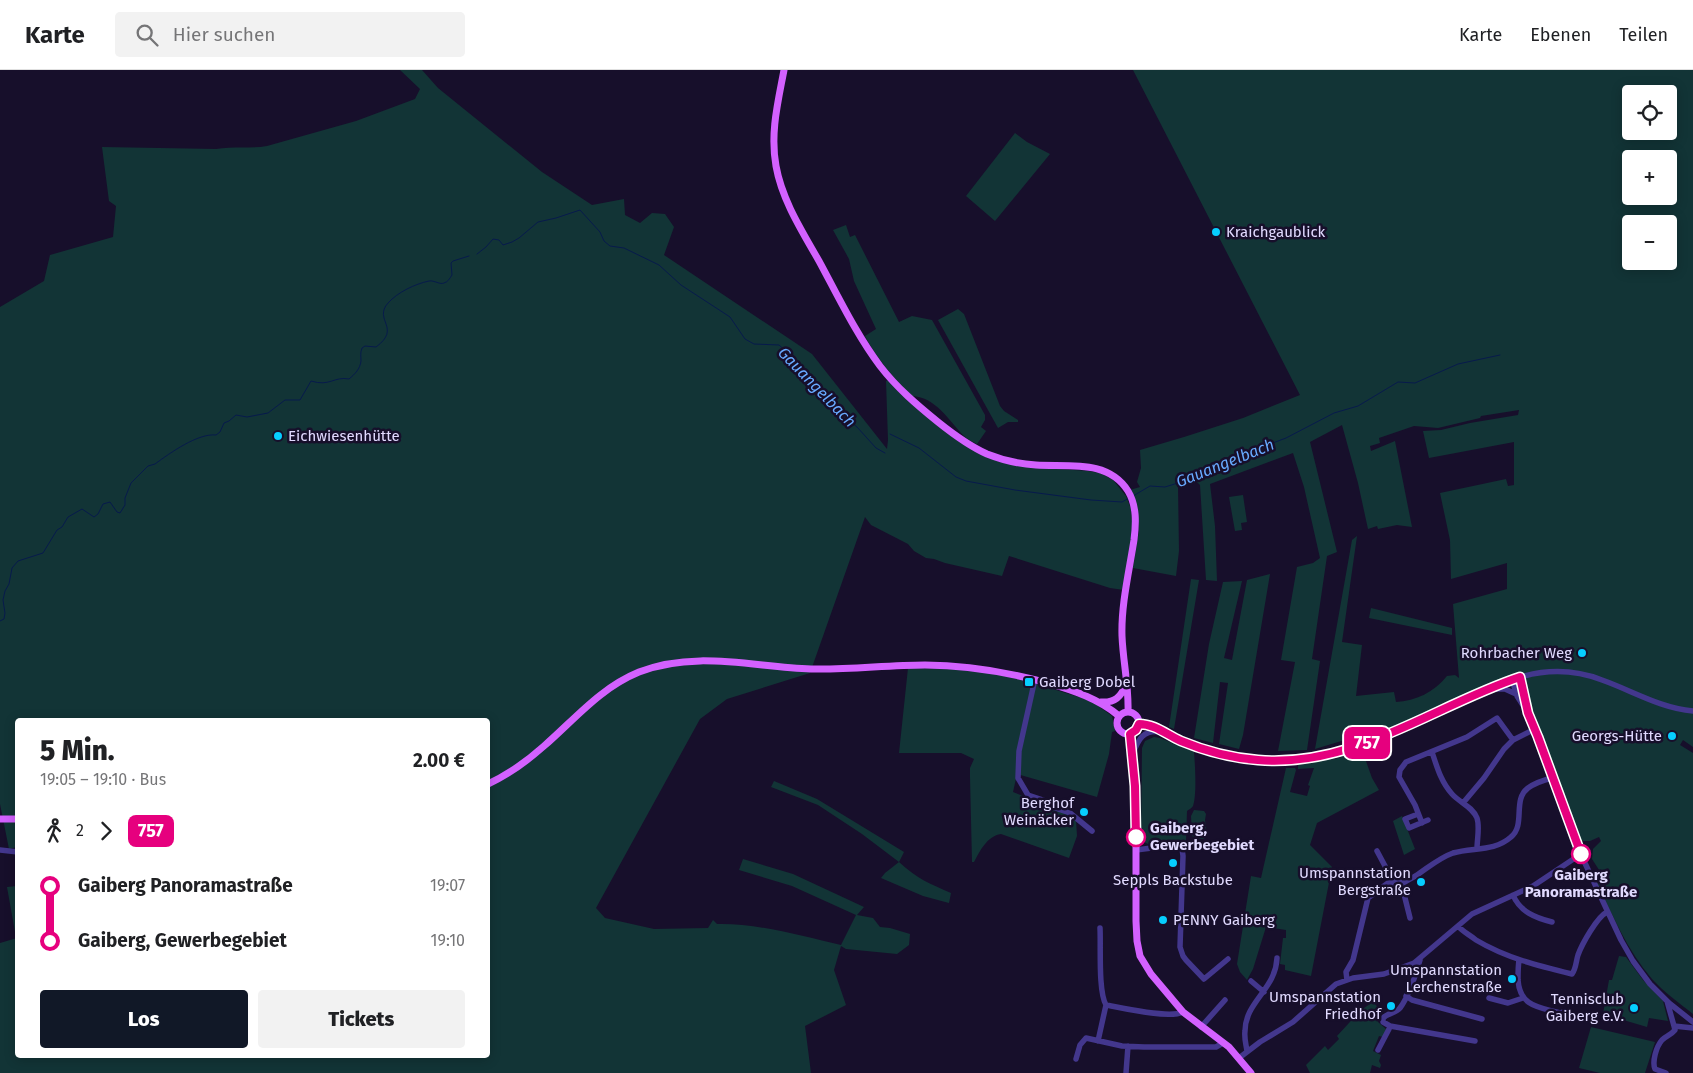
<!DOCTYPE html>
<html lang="de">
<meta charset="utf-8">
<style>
:root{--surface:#fff;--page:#f2f2f2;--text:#202124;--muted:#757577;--line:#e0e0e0;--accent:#111827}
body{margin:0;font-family:"Fira Sans",sans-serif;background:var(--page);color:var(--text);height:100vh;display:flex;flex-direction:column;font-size:19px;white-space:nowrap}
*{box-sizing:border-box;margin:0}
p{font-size:16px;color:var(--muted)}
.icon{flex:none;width:28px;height:28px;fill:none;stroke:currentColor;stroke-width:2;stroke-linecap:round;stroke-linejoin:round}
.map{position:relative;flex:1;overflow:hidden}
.sheet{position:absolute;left:15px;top:648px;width:475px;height:340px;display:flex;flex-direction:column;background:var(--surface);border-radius:5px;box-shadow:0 2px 12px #0003}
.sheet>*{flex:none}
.badge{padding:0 10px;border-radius:8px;font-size:18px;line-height:32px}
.controls{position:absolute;left:1622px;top:15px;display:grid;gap:10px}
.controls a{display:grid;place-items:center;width:55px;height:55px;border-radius:5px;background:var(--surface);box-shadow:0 2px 12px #0003;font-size:25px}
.map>.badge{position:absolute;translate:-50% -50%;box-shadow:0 0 0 2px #fff}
.legs{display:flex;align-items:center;gap:8px;height:55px;padding:0 25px;font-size:16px}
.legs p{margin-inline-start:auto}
.overview{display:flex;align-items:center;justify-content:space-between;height:85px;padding:0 25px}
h1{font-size:28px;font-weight:800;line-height:38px}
.primary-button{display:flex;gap:10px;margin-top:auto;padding:10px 25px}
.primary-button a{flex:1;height:58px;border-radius:5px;background:var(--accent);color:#fff;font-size:20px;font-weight:800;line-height:58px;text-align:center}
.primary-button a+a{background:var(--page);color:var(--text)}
ul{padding:0 25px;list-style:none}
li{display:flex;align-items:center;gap:18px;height:55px;font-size:19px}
li i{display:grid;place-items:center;width:8px;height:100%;margin:0 6px;background:currentColor}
li i::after{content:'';width:12px;height:12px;margin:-6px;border:4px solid;border-radius:50%;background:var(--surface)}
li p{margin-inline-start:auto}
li:first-child i{background:linear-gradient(#0000 50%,currentColor 0)}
li:last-child i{background:linear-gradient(currentColor 50%,#0000 0)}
header{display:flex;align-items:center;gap:30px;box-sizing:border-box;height:70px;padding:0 25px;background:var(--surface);border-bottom:1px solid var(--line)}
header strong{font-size:24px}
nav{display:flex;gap:28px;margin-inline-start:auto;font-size:18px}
.search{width:350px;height:45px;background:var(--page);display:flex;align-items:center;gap:12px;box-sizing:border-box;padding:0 18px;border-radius:5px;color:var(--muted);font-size:19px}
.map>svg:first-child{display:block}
.green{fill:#123436;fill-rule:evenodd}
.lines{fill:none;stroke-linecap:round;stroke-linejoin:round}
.stream{stroke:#071a4c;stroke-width:1}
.minor{stroke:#43378d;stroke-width:5.5}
.major{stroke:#d361ff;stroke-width:7}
.line-1-casing{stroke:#fff;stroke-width:11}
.line-1{stroke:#e6007e;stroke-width:8}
.poi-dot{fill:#06ceff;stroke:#170f2b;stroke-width:2}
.stop-1-dot{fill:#fff;stroke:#e6007e;stroke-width:2.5}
.labels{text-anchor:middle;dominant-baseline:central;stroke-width:5;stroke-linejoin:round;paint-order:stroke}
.poi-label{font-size:15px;fill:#e1daff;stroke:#170f2b;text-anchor:end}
.stop-label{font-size:15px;font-weight:bold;fill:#e1daff;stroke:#170f2b;text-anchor:start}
.water-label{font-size:16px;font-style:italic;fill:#68aaff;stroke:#170f2b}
</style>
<header>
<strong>Karte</strong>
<div class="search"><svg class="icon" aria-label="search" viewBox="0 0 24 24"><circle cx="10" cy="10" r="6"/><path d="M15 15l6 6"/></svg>Hier suchen</div>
<nav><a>Karte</a><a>Ebenen</a><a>Teilen</a></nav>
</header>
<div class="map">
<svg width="1693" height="1003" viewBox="0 0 1693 1003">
<rect width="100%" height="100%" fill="#170f2b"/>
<path class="green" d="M400,0H422L438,18L542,102L592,135L624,129L625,145L640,153L652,143L665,144L674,157L664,185L812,284L887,379L888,370L886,311L889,310L961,373L1029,397L1088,401L1100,403L1113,410L1126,426L1131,439L1132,450V464L1124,520L1110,518L1009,486L1002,506L945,493L934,489L926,488L914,481L908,474L871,455L865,447L810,603L727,629L700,649L596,838L605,848L654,859L708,858L713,850L717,854C757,853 802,866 841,875L856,845L792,816L739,800L743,789L793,804L864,837L857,845L873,848L880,857L890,858L910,864L909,875L897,884L846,879L841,876L834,900L846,935L805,956L811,1003H0V873L17,868L18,985H488V650H18L17,777L9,779L0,734V237L44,211L50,185L113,167L116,136L109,131L102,77L216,79C233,76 250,79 267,76L356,51L415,29L420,19Z
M1133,0H1693V677L1683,670L1680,675L1693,683V944C1679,933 1664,922 1652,909C1627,880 1612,844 1596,811L1600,809L1601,803L1592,789L1593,779L1601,771L1599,767L1590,771H1580L1531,640L1524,614L1519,602L1375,667L1352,675L1348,669L1315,679L1352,470L1357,466L1342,572L1362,575L1356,626L1394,622L1396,632C1416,631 1434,622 1447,606L1455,605L1459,608L1453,534L1507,519V493L1451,509L1450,470L1440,423L1506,409L1508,416L1514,415V372L1429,388L1423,361L1441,360L1470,353L1518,345L1519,340L1481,346L1480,348L1438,358L1414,356L1379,368L1380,373L1370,376L1371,381L1395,371L1412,457L1397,455L1378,459L1377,456L1368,459L1358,413L1342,355L1310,372L1337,482L1327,486L1312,589L1320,591L1307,680L1278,681L1295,592L1281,590L1297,497L1313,493L1320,488L1304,417L1293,383L1210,414L1215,456L1217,511L1206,510L1200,415L1191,406L1178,416L1179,481L1176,506L1133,498L1139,461L1137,439L1130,420L1140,417L1137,412L1141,398L1140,380L1184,367L1243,348L1300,325ZM1631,24H1669V61H1631ZM1631,89H1669V126H1631ZM1631,154H1669V191H1631Z
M1015,63L1027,72L1050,84L995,151L966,126Z
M846,155L850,167L855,165L899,252L912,246L932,250L985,345V350L981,357L986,361L977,374C973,372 967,369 964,366C949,351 936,327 912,326C894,308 877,289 865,266L876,259L854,211L849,189L833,160Z
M958,239L964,244L1000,336L1004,341L1018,350V352H1008L998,358L938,250Z
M1243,425L1247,452L1241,453L1242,460L1235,461L1229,427Z
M1270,504L1243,665L1239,679L1219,674L1228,613L1220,612L1213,673L1194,668L1209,574L1223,512L1242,511L1224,588L1232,590L1247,510Z
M1191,509L1199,510L1174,659L1169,657Z
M1371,538L1452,558V565L1369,548Z
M908,598L972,599L1030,612L1082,628L1094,633L1112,646L1115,661L1112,662L1109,684L1097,727L1017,704L1013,722L1064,742L1076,750L1077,766L1069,788L1001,764C987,766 980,781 974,792H972L970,707V698L974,689L961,683H899Z
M1154,667L1160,668L1194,682C1195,694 1197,725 1193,736C1192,738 1188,740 1187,741L1186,771L1150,775L1144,772L1141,766L1142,678L1145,671Z
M1362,680L1372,708L1379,720L1317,753L1310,775L1332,797L1311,906L1285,900V895L1280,894L1283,868H1286V860L1266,857L1253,899L1247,910L1240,902L1237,894L1251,806L1261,808L1286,698H1295L1296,700L1290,722L1307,726L1310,716L1308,715L1314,698L1298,699V695L1338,688Z
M774,711L817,729L904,782L899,792C916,808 930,814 951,823L949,833L923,826L881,808L885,803L899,792L862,764L818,735L771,717Z
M1194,740L1204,741L1206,744L1205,750L1207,764L1204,769H1197L1192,766L1191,746Z
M1402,746L1415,779L1404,785L1393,751Z
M17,816L18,862H15L7,817Z
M1619,886L1626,887L1643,910L1663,931L1668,951L1649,948L1647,957L1603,944L1609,910H1612Z
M1373,932L1382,942L1379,946L1378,952L1386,959L1383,967L1379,966L1373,981L1381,985L1379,991L1381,995L1380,998L1372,995L1370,1003H1310L1306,995L1325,976L1328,980L1339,969L1337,966L1361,940Z
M1591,957L1655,972L1645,1003H1600L1579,998Z"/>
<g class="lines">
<path class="stream" d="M477,184L486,177L493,169L499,170L503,175L512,172L519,168L538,152L556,148L580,140L600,162L604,171L610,176L624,178L659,195L681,215L730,247L745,269L754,274L779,275L788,283L809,310L819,315L830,327L840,343L857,357L876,378L885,383
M890,364L919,378L956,407L966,411L1015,420L1091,430L1122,432L1129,428
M1133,426L1150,416L1165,417L1181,412L1220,393L1286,368L1334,343L1358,336L1398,312L1415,313L1458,294L1500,285
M0,551L4,549L5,543L3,530L5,521L9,514L12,498L18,491L43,483L57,460L62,457L68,447L82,439L94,447L98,444L103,434L110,432L117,442L120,443L125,435V428L131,413L148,396L155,394C170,383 198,363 216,365L220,362L224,353L229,351L236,345L247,347L268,343L285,330H300L311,311C330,317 334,306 349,309C355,304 360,299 361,291C361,286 360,283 362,278L365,276L376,277C402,258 373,250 388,233C398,222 415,214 429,211C434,210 440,215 444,213C448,212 450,208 452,205L451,193L453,191L469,186"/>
<path class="minor" d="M1520,607L1526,636
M1035,609L1019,681L1018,708L1028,725L1046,731L1055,738L1070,743L1092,761
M1512,610L1517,626L1528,643L1537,664L1584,791L1621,870L1633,891L1650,914L1669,933L1693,952
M1491,619H1505L1516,624
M1139,653C1155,654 1167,665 1181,671C1201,680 1224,686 1246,689C1351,701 1420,643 1512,610C1542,599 1573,599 1602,610C1633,621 1660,638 1693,641
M1432,682C1437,697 1441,712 1452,724C1460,733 1472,736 1477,748C1480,757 1477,769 1477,779
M1133,684C1138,669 1144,659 1161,662
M1463,733L1484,708L1504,679L1513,670L1535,659
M1418,744L1405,749L1409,758L1428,750
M1422,753L1415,735L1399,707L1400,700L1406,692L1467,667L1497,648L1513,670
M0,780L18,782
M1136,780L1175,775L1182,778L1183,786L1180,877L1183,886L1186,890L1204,909L1228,889
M1377,781L1393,811
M1401,813L1398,810L1393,811L1392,815L1394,818H1399C1403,811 1410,810 1417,805C1429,797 1439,788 1453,783C1473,777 1494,782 1511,767C1526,755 1512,730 1528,718C1535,713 1544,710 1552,708
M1400,817L1403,820L1410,848
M1513,825C1520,842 1536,848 1552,852
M1458,856C1463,862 1470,865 1476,870C1506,888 1539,896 1572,904C1576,899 1576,891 1578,885C1582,874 1597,847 1607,842
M1100,858C1101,876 1098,921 1106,935
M1519,890C1518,897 1518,903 1518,910C1520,937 1539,937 1560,943L1564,942
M1347,910L1346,902L1353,890L1368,828L1388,813H1392
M1251,911L1264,922
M1406,926L1412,930L1482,949
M1489,928L1508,933L1523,928
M1667,931L1674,956L1693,958
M1106,935C1122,938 1169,949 1183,942
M1390,956L1475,971
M1201,957L1225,930
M1098,971L1106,935
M1378,980L1389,959L1390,956L1383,952V948C1388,943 1396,943 1400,938C1409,926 1416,904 1420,890
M1247,981C1246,974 1244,968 1245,961C1245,932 1276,919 1277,888
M1239,988L1260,972L1293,952L1336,914L1353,908L1384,904L1414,893L1472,844L1533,816L1581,784
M1076,989L1080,975L1086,968L1122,976L1144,977H1216L1223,973
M1126,1003L1128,976
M1666,1003L1655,999C1652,992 1656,977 1662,970C1666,966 1671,965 1675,960L1674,956"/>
<path class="major" d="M784,0C778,32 770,63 776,96C782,130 802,161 819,191C838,226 856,264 880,296C897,318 917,335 938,352C953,364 969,376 987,384C1002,390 1019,394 1036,395C1068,397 1108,389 1128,421C1137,436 1136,454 1134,470C1129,502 1121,535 1122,566C1123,592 1129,616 1128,642
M1101,632C1115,633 1121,627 1126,614
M1117 653a11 11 0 1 1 22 0a11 11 0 1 1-22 0Z
M1130,664L1136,725V851L1137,871L1140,886L1151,904L1183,942L1229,977L1251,1003
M488,714C508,705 527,691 544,676C575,649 600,618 639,602C695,580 753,597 811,599C849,600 887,595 925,595C967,595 1007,602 1048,613C1073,620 1099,629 1119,646
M0,749H18"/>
</g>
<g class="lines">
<g class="line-1-casing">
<path id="line-1" d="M1136,767L1135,716L1130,664L1136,660L1139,654C1155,654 1167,665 1181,671C1205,681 1232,688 1258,690C1354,698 1433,636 1520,607L1528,643L1538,667L1581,784"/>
</g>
<use href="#line-1" class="line-1"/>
</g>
<g class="poi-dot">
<circle cx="1216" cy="162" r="5"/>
<circle cx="278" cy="366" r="5"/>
<circle cx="1582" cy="583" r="5"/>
<rect x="1024" y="607" width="10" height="10" rx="2.5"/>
<circle cx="1672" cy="666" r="5"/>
<circle cx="1084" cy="742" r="5"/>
<circle cx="1173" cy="793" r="5"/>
<circle cx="1421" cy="812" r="5"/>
<circle cx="1163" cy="850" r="5"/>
<circle cx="1512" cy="909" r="5"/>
<circle cx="1391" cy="936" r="5"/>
<circle cx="1634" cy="938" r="5"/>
</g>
<g class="stop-1-dot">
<circle cx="1136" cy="767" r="9"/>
<circle cx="1581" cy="784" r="9"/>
</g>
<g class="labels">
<g class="poi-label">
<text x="1226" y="162" text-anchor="start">Kraichgaublick</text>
<text x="288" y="366" text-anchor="start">Eichwiesenhütte</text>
<text x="1572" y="583">Rohrbacher Weg</text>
<text x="1039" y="612" text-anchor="start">Gaiberg Dobel</text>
<text x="1662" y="666">Georgs-Hütte</text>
<text x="1074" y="733">Berghof<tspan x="1074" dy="17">Weinäcker</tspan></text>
<text x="1411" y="803">Umspannstation<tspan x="1411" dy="17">Bergstraße</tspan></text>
<text x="1173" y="810" text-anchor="middle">Seppls Backstube</text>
<text x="1173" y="850" text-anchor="start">PENNY Gaiberg</text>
<text x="1502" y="900">Umspannstation<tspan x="1502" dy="17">Lerchenstraße</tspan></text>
<text x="1381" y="927">Umspannstation<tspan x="1381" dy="17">Friedhof</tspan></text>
<text x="1624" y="929">Tennisclub<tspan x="1624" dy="17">Gaiberg e.V.</tspan></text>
</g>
<g class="stop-label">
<text x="1150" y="758">Gaiberg,<tspan x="1150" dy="17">Gewerbegebiet</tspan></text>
<text x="1581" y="805" text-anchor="middle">Gaiberg<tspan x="1581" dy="17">Panoramastraße</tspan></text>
</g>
<g class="water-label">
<text transform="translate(817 317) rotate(46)">Gauangelbach</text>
<text transform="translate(1225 393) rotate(-22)">Gauangelbach</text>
</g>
</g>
</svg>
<div class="controls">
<a><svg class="icon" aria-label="locate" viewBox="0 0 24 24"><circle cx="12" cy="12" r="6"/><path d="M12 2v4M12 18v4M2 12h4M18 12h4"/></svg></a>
<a>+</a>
<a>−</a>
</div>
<b class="badge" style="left:1367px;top:673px;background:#e6007e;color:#fff">757</b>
<section class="sheet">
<div class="overview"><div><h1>5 Min.</h1><p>19:05 – 19:10 · Bus</p></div><b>2.00 €</b></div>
<div class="legs"><svg class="icon" aria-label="walk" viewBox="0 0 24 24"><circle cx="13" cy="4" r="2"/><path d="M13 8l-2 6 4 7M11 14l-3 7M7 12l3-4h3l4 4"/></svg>2<svg class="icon" aria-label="forward" viewBox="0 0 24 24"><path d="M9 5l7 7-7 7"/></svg><b class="badge" style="background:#e6007e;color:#fff">757</b></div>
<ul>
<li><i style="color:#e6007e"></i><b>Gaiberg Panoramastraße</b><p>19:07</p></li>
<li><i style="color:#e6007e"></i><b>Gaiberg, Gewerbegebiet</b><p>19:10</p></li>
</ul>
<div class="primary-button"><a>Los</a><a>Tickets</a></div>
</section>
</div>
